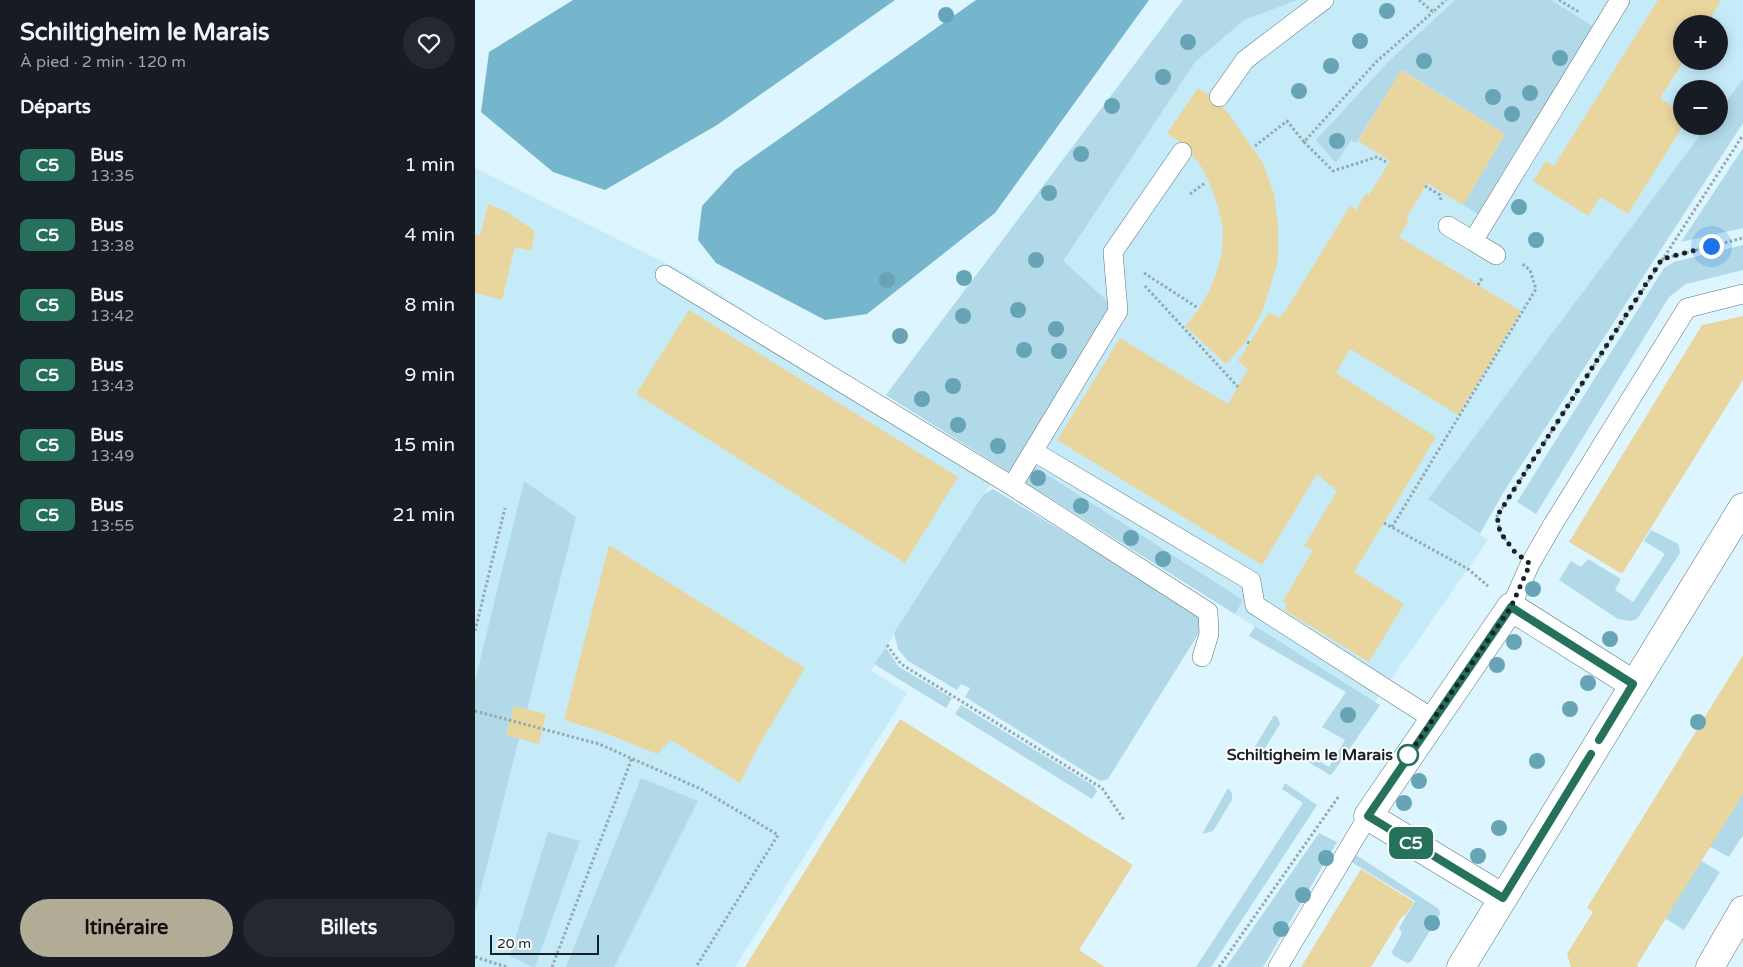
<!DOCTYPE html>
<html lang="fr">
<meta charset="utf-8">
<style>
:root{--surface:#171b24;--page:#242831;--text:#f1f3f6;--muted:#9ea1a6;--accent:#b2ac97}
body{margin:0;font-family:"Varela Round",sans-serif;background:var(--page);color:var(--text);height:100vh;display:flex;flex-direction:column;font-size:19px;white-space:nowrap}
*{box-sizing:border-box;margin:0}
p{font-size:16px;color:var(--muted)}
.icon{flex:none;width:28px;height:28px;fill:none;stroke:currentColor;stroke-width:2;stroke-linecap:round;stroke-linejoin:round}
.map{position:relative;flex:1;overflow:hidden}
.details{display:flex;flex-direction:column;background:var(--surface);width:475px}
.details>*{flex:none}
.badge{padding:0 10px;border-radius:8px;font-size:18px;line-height:32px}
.tools{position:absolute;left:1198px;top:15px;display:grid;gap:10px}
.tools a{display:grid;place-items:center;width:55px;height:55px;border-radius:50%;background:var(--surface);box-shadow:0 2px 12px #0003;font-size:25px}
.scale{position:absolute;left:15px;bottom:12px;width:109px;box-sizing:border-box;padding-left:5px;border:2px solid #172226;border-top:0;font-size:14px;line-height:18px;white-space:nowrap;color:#172226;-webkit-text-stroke:4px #fdfdfd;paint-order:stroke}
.you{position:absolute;width:25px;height:25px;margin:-12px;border:4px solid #fff;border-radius:50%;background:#1a73e8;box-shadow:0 0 0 8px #1a73e833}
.map>.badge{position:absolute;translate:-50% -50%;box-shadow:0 0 0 2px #fff}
h2{padding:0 20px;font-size:19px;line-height:45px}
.round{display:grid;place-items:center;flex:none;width:52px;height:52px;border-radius:26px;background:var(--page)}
.summary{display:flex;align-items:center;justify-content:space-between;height:85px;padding:0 20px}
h1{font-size:24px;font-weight:700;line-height:38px}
.action{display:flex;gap:10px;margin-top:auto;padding:10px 20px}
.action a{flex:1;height:58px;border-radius:30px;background:var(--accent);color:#111;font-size:20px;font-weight:700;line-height:58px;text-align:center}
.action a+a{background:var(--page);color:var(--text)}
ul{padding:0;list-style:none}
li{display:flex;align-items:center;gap:15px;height:70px;padding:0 20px}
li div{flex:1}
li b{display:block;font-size:19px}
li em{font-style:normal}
li .badge{min-width:55px;font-weight:700;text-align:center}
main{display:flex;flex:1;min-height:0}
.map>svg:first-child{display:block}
.built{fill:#c5ebf9;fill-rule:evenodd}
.green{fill:#b1d9e8}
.water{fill:#75b6cd}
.building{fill:#e9d69f}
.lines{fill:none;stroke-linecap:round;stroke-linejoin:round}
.lane-casing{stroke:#5a747e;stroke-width:20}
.street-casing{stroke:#5a747e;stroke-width:29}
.path{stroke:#95a8b0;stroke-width:3;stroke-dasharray:2.5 2.5;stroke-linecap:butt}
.lane{stroke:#fff;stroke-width:19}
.street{stroke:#fff;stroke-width:28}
.tree{fill:#67a4b5}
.line-casing{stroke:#fff;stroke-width:11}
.line{stroke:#25715c;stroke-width:8}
.walk{stroke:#172226;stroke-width:5;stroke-dasharray:0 9}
.stop-dot{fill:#fff;stroke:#25715c;stroke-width:2.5}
.labels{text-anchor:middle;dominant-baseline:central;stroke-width:4;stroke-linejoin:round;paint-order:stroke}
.stop-label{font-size:16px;font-weight:bold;fill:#172226;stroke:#fdfdfd;text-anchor:end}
</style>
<main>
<section class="details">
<div class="summary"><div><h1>Schiltigheim le Marais</h1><p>À pied · 2 min · 120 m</p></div><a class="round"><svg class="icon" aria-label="heart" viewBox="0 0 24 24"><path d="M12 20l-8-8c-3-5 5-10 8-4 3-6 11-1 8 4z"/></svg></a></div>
<h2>Départs</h2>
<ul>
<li><span class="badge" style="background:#25715c;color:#fff">C5</span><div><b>Bus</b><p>13:35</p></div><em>1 min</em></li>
<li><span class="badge" style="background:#25715c;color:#fff">C5</span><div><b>Bus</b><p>13:38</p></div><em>4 min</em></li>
<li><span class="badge" style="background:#25715c;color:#fff">C5</span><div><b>Bus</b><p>13:42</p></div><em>8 min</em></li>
<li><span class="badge" style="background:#25715c;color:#fff">C5</span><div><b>Bus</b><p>13:43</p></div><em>9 min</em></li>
<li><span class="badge" style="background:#25715c;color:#fff">C5</span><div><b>Bus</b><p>13:49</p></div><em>15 min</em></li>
<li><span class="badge" style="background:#25715c;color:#fff">C5</span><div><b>Bus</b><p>13:55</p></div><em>21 min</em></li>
</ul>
<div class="action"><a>Itinéraire</a><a>Billets</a></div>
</section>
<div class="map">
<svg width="1268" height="967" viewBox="0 0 1268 967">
<rect width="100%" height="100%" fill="#ddf5fe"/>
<path class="built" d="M708,0H1268V79L1244,111V89H1206V126H1232L953,499L1013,540L900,702L411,395ZM1206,24H1244V61H1206Z
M0,168L224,280L378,383L524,471L396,671L432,693L260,967H0Z"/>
<path class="green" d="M708,0H822L769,20L720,62L588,261L638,306L534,472L411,395Z
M980,0H1076L1119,27L1003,214L988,205L1030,134L927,70L881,143L876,140L861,163L841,140L915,60Z
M1268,79V123L1028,493L1005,534L953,499L1232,126H1244V111Z
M1268,148V228L1206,242Z
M1268,245V270L1211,284L1194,297L1061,514L1042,502L1189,268L1199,262Z
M557,465L768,600L760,614L548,481Z
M49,481L101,517L52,709L39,707L31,735L44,739L0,912V681Z
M518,489L724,614L726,627L722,636L633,779L625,781L490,697L495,688L486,684L482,690L433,661L423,649L419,633L508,495Z
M1176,530L1202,543L1204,546L1205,553L1162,619L1155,621L1143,619L1084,580L1096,561L1106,567L1113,559L1146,579L1140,590L1158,602L1190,554L1169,541Z
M780,626L905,705L857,774L855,775L835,763L829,756L832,754L854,767L870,740L847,727L871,692L774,636Z
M411,648L424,667L477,698L471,708L399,664Z
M486,705L619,786L622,791L617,799L480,714Z
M799,715L803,718L805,724L784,758L777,761L772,760Z
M166,778L223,801L139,967H91Z
M810,783L842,805L736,967H721L828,803L807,789Z
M1268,787V835L1254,857L1232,845Z
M753,788L757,793V800L738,831L727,834Z
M73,832L105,841L60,967H58L35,956Z
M844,833L862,842L788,967H751Z
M881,855L964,909L965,914L936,962L932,963L918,955L917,952L927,933L924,928L940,901L875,861Z
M1223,859L1245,872L1209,930L1188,917Z"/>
<path class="water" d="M98,0H420L242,125L130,190L78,172L6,112L14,52Z
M501,0H674L520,213L392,314L350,320L241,263L223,240L227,206L260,170Z"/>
<path class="building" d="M1183,0H1244L1246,1L1232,24H1206V61H1209L1185,98L1206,112V126H1208L1153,214L1125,197L1113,216L1058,181L1071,161L1079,166Z
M926,70L1030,134L988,205L952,183L931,219L934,221L924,237L1046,311L983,415L875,349L861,373L961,437L879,572L929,604L894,662L809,610L812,604L808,601L838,550L829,546L862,491L842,474L787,565L582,440L645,338L753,404L773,369L763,361L794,312L804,318L811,310L875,206L881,210L891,193L894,195L915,161L883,141Z
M723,88L738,97L753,113L788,163L799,194L803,224V261L788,310L770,343L751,364L710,326L724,309L734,291L742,271L747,253L748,229L743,207L735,184L724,163L708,145L692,133Z
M13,204L32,212L60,231L56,251L40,247L27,300L0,293V234L5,236Z
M214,310L483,477L430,563L161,394Z
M1268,316V380L1147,574L1094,542L1227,325Z
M134,545L330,668L283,747L265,783L196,740L182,754L130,733L89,720Z
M1268,655V794L1162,965L1163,967H1096L1092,954L1118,912L1112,908Z
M39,706L71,714L64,744L31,735Z
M425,719L658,865L604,950L630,967H270Z
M886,869L939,902L930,916L928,915L896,967H826Z"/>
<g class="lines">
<g class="lane-casing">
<path id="lane" d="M744,97L770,60L849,0
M707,152L638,252L643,311L537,486L733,612L734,634L727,657
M973,226L998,241
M1021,255L998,241L1145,0
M190,275L537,486
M558,451L776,581L780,605L958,719
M1036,607L1055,564L1077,526L1212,308L1268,294
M803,967L893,816"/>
</g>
<g class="street-casing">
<path id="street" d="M1028,898L893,816L1036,607L1158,684
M986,967L1268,507
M1235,967L1268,910"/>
</g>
<path class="path" d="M944,0L958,12L971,0
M1084,0L1104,12
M829,142L858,171L902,157L913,163
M780,146L812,121L829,142L901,62L958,12
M950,186L965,195L966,200
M715,194L730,183
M1187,259L1268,238
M669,273L723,308
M1003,285L1007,278
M670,286L763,387
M772,342L775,343
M909,523L993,569L1013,586
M917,527L1061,289L1055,270L1046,263
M1034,544L1025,533L1022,516L1268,135
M0,631L30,508
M412,645L426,664L627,788L649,820
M0,711L124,744L226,789L303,835L221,967
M0,957L32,967
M77,967L157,758
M744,967L864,796"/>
<use href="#lane" class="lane"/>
<use href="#street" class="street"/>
</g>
<g class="tree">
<circle cx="912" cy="11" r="8"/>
<circle cx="471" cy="15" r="8"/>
<circle cx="885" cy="41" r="8"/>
<circle cx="713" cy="42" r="8"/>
<circle cx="1085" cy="58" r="8"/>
<circle cx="949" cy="61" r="8"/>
<circle cx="856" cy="66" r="8"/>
<circle cx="688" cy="77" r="8"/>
<circle cx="824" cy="91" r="8"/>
<circle cx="1055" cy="93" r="8"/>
<circle cx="1018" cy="97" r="8"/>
<circle cx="637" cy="106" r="8"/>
<circle cx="1037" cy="114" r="8"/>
<circle cx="862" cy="141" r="8"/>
<circle cx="606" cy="154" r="8"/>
<circle cx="574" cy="193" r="8"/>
<circle cx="1044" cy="207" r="8"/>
<circle cx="1061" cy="240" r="8"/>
<circle cx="561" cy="260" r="8"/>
<circle cx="489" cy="278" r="8"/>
<circle cx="412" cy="280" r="8"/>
<circle cx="543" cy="310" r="8"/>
<circle cx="488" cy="316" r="8"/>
<circle cx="581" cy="329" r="8"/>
<circle cx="425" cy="336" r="8"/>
<circle cx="549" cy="350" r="8"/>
<circle cx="584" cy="351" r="8"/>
<circle cx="478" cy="386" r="8"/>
<circle cx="447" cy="399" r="8"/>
<circle cx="483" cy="425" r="8"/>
<circle cx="523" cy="446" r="8"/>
<circle cx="563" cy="478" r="8"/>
<circle cx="606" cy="506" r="8"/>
<circle cx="656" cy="538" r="8"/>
<circle cx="688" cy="559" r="8"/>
<circle cx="1058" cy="589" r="8"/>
<circle cx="1135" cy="639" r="8"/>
<circle cx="1039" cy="642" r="8"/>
<circle cx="1022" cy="665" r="8"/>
<circle cx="1113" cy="683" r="8"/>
<circle cx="1095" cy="709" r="8"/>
<circle cx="873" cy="715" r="8"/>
<circle cx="1223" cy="722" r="8"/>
<circle cx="1062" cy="761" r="8"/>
<circle cx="944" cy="781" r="8"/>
<circle cx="929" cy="803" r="8"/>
<circle cx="1024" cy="828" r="8"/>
<circle cx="1003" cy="856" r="8"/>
<circle cx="851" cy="858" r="8"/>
<circle cx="828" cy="895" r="8"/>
<circle cx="957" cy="923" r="8"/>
<circle cx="806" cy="929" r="8"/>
</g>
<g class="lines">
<g class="line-casing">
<path id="line" d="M1116,754L1028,898L893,816L1036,607L1158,684L1124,740"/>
</g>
<use href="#line" class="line"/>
<path class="walk" d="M933,755L932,757L1036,607L1055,564L1039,551L1025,532L1022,516L1187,259L1236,246"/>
</g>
<circle class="stop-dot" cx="933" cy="755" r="10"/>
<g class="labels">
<g class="stop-label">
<text x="918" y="755">Schiltigheim le Marais</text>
</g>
</g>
</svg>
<div class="tools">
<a>+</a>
<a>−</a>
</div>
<div class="scale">20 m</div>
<div class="you" style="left:1236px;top:246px"></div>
<b class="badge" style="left:936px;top:843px;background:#25715c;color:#fff">C5</b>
</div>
</main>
